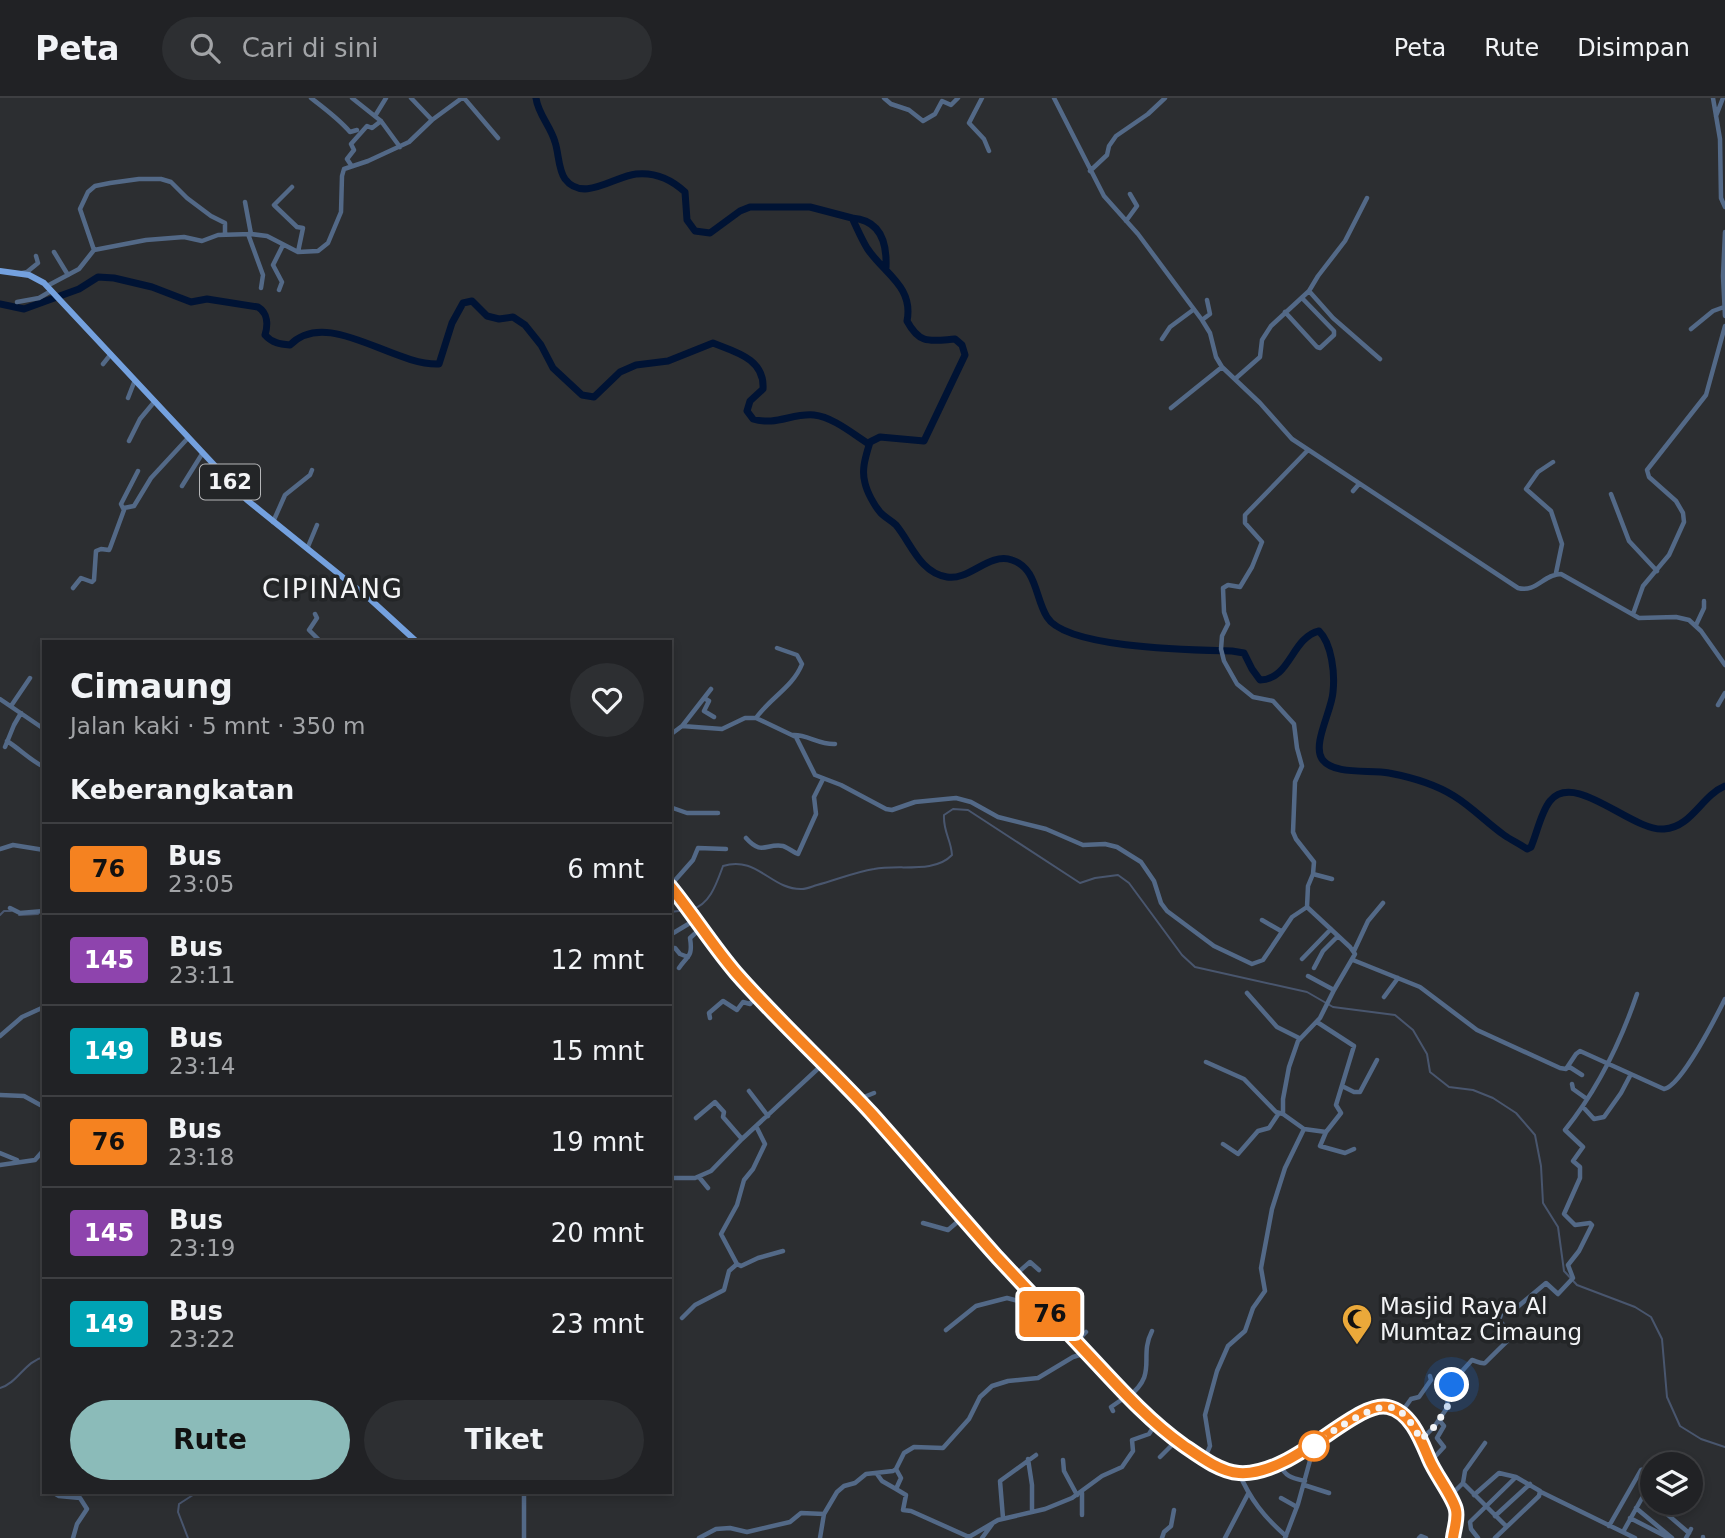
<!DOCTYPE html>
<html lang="id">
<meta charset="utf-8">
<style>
:root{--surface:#212225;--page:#2d2f32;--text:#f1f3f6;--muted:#a2a4a7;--line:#3e3f42;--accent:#8bbbb9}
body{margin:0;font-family:"DejaVu Sans",sans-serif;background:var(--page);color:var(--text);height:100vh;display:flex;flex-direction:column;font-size:26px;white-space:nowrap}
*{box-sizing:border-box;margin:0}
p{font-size:23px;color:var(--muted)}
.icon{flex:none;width:38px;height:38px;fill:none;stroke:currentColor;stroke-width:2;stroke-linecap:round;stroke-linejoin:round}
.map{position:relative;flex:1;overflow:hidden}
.drawer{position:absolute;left:42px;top:542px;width:630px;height:854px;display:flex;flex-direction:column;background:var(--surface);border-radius:0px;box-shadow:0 4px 10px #0003,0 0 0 2px var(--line)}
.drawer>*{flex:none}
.badge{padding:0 14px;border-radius:5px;font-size:24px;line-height:46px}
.buttons{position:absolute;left:1640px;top:1354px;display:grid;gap:14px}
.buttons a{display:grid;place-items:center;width:63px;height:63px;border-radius:50%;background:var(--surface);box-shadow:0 4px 10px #0003,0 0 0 2px var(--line);font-size:35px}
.you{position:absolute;width:35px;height:35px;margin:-18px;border:5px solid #fff;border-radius:50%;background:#1a73e8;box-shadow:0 0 0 10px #1a73e833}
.map>.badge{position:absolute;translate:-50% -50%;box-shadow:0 0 0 4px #fff}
h2{padding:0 28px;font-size:26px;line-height:63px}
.round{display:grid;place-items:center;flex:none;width:74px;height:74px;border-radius:37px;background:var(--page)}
.overview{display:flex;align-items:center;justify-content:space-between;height:119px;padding:0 28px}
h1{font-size:33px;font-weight:800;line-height:52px}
.button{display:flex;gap:14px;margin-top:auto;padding:14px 28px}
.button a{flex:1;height:80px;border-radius:42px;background:var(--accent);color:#111;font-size:28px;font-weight:800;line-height:80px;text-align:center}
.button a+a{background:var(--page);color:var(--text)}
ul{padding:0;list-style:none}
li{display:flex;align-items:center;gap:21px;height:91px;padding:0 28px;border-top:2px solid var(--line)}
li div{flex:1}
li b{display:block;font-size:26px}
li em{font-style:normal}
li .badge{min-width:77px;font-weight:700;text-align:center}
header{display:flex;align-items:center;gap:42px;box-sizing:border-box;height:98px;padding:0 35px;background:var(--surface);border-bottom:2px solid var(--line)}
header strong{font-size:33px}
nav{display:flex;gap:38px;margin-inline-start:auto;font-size:24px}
.search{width:490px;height:63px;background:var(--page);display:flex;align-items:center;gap:18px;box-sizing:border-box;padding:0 24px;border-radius:38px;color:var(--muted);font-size:26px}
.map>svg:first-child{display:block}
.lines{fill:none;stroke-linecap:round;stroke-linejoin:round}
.stream{stroke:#49566e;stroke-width:2}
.river{stroke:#001334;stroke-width:7}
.minor{stroke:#536987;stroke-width:4.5}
.major{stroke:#74a1df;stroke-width:6}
.line-casing{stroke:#fff;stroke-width:16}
.line{stroke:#f58220;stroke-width:10}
.walk{stroke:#f3f4f6;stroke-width:7;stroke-dasharray:0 12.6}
.stop-dot{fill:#fff;stroke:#f58220;stroke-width:3.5}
.labels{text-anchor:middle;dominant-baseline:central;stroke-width:7;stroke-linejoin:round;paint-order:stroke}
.shield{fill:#232527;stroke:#b5b6b8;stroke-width:2}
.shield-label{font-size:21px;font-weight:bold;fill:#f3f4f6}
.poi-label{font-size:23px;fill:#f3f4f6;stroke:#232527;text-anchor:start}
.quarter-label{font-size:26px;letter-spacing:2px;fill:#f3f4f6;stroke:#232527}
</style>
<header>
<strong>Peta</strong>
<div class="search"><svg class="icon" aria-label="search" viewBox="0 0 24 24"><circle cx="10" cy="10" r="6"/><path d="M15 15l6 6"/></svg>Cari di sini</div>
<nav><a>Peta</a><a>Rute</a><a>Disimpan</a></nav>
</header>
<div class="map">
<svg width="1725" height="1440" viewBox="0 0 1725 1440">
<rect width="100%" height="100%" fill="#2c2e31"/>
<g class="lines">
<path class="stream" d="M692,811C710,807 717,784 723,768C757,757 771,792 802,791C807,791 813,788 817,787C836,782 855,774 874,771C898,766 934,776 952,757C951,741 943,734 944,717L953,711L968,712L1080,785L1095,780L1118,777L1129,785L1182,857L1195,869L1307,894L1333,909L1395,917L1413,932L1427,956L1430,974L1449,989L1473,992L1493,1000L1516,1015L1535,1037L1541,1068L1543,1105L1558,1129L1564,1173L1577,1187L1635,1209L1651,1219L1662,1241L1667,1299L1680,1328L1701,1341L1725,1349
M670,814L687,812
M0,817L4,813H11
M19,817L38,816
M0,1290C18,1285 25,1263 44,1259
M188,1440L178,1414L179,1406L196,1395"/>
<path class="river" d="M536,0C538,16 551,29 555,44C559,56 558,71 565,81C583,105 615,78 636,76C655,74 671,81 685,94L687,122L695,133L710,135L740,113L750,109H810L852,120C857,130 861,140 867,150C883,175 914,188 907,223C920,247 930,243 955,241L962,247L965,257L924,343L880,339L870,344C866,358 861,371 865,385C867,394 874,407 880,414C884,419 891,422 896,427C911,445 920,475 947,479C969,483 989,454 1012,462C1037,470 1035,500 1047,519C1066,551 1196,552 1232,553L1244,555L1252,571L1260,582C1291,581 1291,540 1319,533C1332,546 1335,576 1333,594C1332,612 1312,646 1322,661C1334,678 1371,671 1389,675C1410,679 1435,686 1454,698C1472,709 1487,725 1504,737C1511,742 1520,746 1527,751L1531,749C1537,735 1541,714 1550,703C1575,672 1632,734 1664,731C1692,729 1701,698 1725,688
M852,120C880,122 887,144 886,169
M0,206L24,211L79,191L98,179L114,180L152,189L191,204L207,201L258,209C268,215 268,227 265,237C272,245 280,246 290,247C327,209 393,268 439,266L452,225L463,205L472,203L487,218L499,221L513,219L525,227L541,247L553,270L582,297L594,299L620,274L636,267L668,263L713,245C736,254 765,261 763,291L750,303L747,313L753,321C776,328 792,315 814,317C833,319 853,336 869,346"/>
<path class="minor" d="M311,0C324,10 339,21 350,34L357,32
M352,0L381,23L400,49
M411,0L432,22
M464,0L498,40
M884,0L891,6L909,12L923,23L935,16L942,3L951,7L958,0
M982,0L969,25L984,41L989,53
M1054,0L1104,98L1138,136L1202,222L1210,235L1216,259L1222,269L1260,305L1292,341L1518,490C1536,495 1544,476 1561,476L1639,520L1676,519L1689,522L1701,533L1725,567
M1713,0L1720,41L1721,100L1725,109
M375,18L386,0
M1716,18L1723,0
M351,67L347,61L354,52L351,46L367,28L372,30L381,23
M1090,73L1107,57L1109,48L1116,38L1148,16L1165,0
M292,89L274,107L297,129L303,130L298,154
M245,104L251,136
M1126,123L1137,108L1130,96
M1725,134L1723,178L1725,218
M248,136L263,177L261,190
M94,152L80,111L88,94L95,88L110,85L139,81H161L171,84L187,100L211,118L225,125V137
M54,154L68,177
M22,175L27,174L38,165L36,158
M47,188L79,171L94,152L146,142L184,139L202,143L218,137L251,136L267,138L298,154L318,153L328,145L341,114L342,78L344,71L368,63L409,44L432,22L462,0
M279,192L282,184L273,167L283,147
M1309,193L1333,220L1380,261
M17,204L39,200L51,193
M1285,214L1317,249L1320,250L1334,237V233L1302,200
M1202,222L1210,216L1207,202
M1691,231L1713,213L1724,209
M1162,241L1170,229L1193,212
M103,266L111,256
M1235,281L1260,259L1262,242L1271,228L1309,193L1318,178L1345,143L1367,100
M128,300L135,282
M1171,310L1222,269
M129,343L140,321L155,303
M1553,364L1538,374L1526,391L1551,413L1562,446L1556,475
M182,388L202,356
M1353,393L1359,386
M1611,396L1629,443L1657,473
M124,410L134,408L151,380L188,340
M273,424L285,397L310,377L312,372
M307,451L317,427
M73,490L81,480L92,484L94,482L96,453L101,451L109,452L110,450L124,412L121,406L138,373
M315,516L317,520L309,532L321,544
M1633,516L1643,488L1669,457L1684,424L1683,415L1676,403L1649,379L1647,372L1706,297L1725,228
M1696,527L1704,510V503
M704,600L709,603L704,613L714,619
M0,601L44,631
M1718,607L1725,595
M11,608L30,580
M756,620C770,600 793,589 802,566L797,557L777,550
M683,627L711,591
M670,637L682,628L722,631L745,620H756L796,639L815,677L841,687L886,711L892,712L915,704L956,700L971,704L998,719L1046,731L1083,747L1105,746L1117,749L1141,764L1154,783L1161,805L1167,813L1214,848L1252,866L1263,862L1292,819L1307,809
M793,637C806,636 820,647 835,646
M7,643C21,652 30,662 44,669
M5,649L14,627L21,615
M670,709L687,715H718
M746,740C762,758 766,745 783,748C787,749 793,754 798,756L816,716L814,699L823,681
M0,751L13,747L44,752
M1313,776L1332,781
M670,788L693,762L698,750L726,751
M10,810L20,815L44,813
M1262,822L1281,833
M670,837L695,822
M670,850H675L680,856L688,859
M1354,853L1368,823L1383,805
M1302,861L1331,831
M1353,862L1420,889L1477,932L1560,970L1566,971L1576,956L1580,953L1664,991C1681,988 1716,919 1725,901
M679,870C688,857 693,859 690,840L701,830
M1314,870L1323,853L1338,838
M1308,878L1334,892
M1247,895L1277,929L1299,940
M1384,899L1398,880
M710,920L709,915L723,903L737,912L743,904L750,906L757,897
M0,938L22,919L44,909
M1206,964L1244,981L1276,1014L1283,1016
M1568,968L1582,977
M1572,986L1573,991L1587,1001
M1342,988L1354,994H1360L1377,962
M749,993L768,1018
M0,997L24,998L44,1009
M859,1001L874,995
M1583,1009L1594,1021L1604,1019L1621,995L1631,976
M696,1020L715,1004L724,1014L723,1019L742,1041
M1304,1031L1326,1034L1341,1015L1336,1007L1354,948L1317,924
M1326,1034L1320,1048L1345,1055L1354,1051
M1223,1046L1238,1056L1258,1033L1269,1030L1279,1015
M0,1055L17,1062
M0,1067L35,1062L42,1054L44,1043
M699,1079L708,1090
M670,1080H695L711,1073L742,1041L823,966
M923,1125L948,1132L962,1120
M737,1166L741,1168L758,1160L783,1153
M1015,1177L1030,1164L1039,1172
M682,1220L695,1207L724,1192L729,1173L737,1166L721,1136L737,1107L744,1082L753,1071L765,1046L756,1028
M946,1232L976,1208L1007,1200L1022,1204L1033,1198
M1076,1244L1086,1234
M1128,1299C1159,1275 1138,1260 1152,1233
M1113,1313L1111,1309L1127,1298
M1401,1315L1411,1301L1419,1299L1431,1282L1430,1278
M1421,1342L1434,1329L1447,1310L1448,1298L1455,1281L1472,1262C1476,1263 1481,1266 1485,1265C1486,1264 1508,1242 1513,1238L1499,1222L1503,1211H1515L1546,1185L1558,1196L1573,1180L1568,1167L1579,1153L1592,1127L1590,1125L1575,1127L1564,1116L1580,1080V1069L1573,1063L1583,1049L1565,1032C1598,991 1620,946 1637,896
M1160,1359L1177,1342
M1205,1360L1210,1348L1205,1317L1217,1273L1228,1248L1245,1233L1253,1210L1265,1193L1261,1170L1272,1111L1285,1070L1304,1031L1283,1016V1001L1289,969L1298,943L1320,920L1334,892L1355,856L1350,849L1307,809L1308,788L1313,776L1314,764L1296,741L1293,734L1295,684L1302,668L1297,650L1294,626L1273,603L1253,599L1237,586L1224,563L1221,551L1222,538L1228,526L1224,514L1223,490L1228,487L1240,489L1252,469L1262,444L1245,425V417L1308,352
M1028,1361L1032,1387V1414
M1063,1362L1064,1373L1077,1397
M1430,1364L1444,1349L1437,1340L1444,1328L1439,1322
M1280,1366C1285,1379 1292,1380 1305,1383
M896,1371L901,1380L896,1391L906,1397L903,1412L911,1413L969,1439L998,1422L1045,1411L1072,1400L1102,1378L1122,1369L1133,1353L1132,1342L1149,1336L1156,1325
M1239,1375C1250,1401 1264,1419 1286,1438
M877,1376L882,1383L896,1391
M1463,1385L1506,1428
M1304,1387L1329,1395
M1541,1394L1635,1440
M54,1395L59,1398L80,1400L87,1411L77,1426L73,1440
M1082,1395V1417
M1474,1397L1499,1375L1516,1379
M1450,1398L1463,1385L1465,1373L1485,1345
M1644,1398L1652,1383
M1281,1400L1297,1409
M1654,1405L1689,1435
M1636,1410L1672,1440
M1495,1418L1530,1386
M1003,1420L1000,1383L1036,1357
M1630,1420L1667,1439
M1609,1428L1641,1372L1645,1371L1652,1376
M1623,1434L1642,1400L1645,1399L1652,1403
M524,1440V1395
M699,1440L716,1431L730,1430L747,1434L790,1424L801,1415L824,1416L837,1394L844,1388L855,1385L866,1376L893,1373L896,1371L904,1355L914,1349L943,1350L969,1321L980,1299L992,1288L1008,1283L1038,1280L1073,1259L1086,1255
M820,1440L824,1416
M982,1440L993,1425
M1162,1440L1164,1434L1171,1428L1174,1412
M1225,1440L1248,1396
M1285,1440L1298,1406L1314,1348
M1419,1440L1421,1438L1426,1440
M1478,1440L1471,1431L1470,1424L1516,1379L1540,1393L1539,1398L1495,1440
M1686,1440L1691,1431
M1703,1440V1439"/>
<path class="major" d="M0,173L29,177L44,185L247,402L371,502L417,544
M670,788C693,816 712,847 736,875C779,924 828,968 872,1016C914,1063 954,1112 997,1159C1032,1197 1067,1235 1103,1273C1128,1299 1153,1326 1183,1347C1199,1358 1220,1374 1239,1375C1292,1379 1356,1301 1388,1309C1411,1314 1421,1342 1429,1361C1435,1376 1454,1401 1456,1412C1458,1421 1454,1431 1453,1440"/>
</g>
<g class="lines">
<g class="line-casing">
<path id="line" d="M670,788C693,816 712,847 736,875C779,924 828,968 872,1016C914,1063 955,1112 997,1159C1031,1195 1065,1232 1099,1268C1125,1296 1152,1325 1183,1347C1199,1358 1220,1374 1239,1375C1293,1379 1356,1301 1388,1309C1411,1314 1421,1342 1429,1361C1435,1376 1454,1400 1456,1412C1458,1421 1454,1431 1453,1440"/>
</g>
<use href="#line" class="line"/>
<path class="walk" d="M1314,1348C1326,1337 1340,1328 1355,1320C1391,1301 1402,1306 1421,1342L1434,1329L1447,1310L1452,1287"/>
</g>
<defs>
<g id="mosque-pin" transform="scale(1.575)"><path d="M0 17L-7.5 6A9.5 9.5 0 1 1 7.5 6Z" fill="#eba93a" stroke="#232527"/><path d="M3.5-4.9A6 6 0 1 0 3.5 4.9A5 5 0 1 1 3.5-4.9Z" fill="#111"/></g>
</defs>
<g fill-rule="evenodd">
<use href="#mosque-pin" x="1357" y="1221"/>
</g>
<circle class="stop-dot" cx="1314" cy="1348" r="14"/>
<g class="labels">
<rect class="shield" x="200" y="366.5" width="60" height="35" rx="5"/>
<g class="shield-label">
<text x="230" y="384">162</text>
</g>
<g class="poi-label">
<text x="1380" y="1208">Masjid Raya Al<tspan x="1380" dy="26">Mumtaz Cimaung</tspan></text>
</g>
<g class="quarter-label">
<text x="333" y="491">CIPINANG</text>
</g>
</g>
</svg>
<div class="buttons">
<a><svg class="icon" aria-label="layers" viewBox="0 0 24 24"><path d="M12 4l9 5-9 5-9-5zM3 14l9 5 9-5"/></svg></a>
</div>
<div class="you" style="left:1452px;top:1287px"></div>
<b class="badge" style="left:1050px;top:1216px;background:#f58220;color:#111">76</b>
<section class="drawer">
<div class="overview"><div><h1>Cimaung</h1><p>Jalan kaki · 5 mnt · 350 m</p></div><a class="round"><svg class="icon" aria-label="heart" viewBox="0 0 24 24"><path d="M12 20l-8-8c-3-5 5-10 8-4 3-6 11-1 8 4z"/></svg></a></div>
<h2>Keberangkatan</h2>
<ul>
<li><span class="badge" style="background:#f58220;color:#111">76</span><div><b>Bus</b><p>23:05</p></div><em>6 mnt</em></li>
<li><span class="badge" style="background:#8e44ad;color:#fff">145</span><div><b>Bus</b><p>23:11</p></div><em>12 mnt</em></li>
<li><span class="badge" style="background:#00a3b4;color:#fff">149</span><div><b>Bus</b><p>23:14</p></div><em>15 mnt</em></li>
<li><span class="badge" style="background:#f58220;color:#111">76</span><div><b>Bus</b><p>23:18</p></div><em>19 mnt</em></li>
<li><span class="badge" style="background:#8e44ad;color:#fff">145</span><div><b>Bus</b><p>23:19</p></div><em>20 mnt</em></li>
<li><span class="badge" style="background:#00a3b4;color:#fff">149</span><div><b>Bus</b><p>23:22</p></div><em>23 mnt</em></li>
</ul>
<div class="button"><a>Rute</a><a>Tiket</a></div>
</section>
</div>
